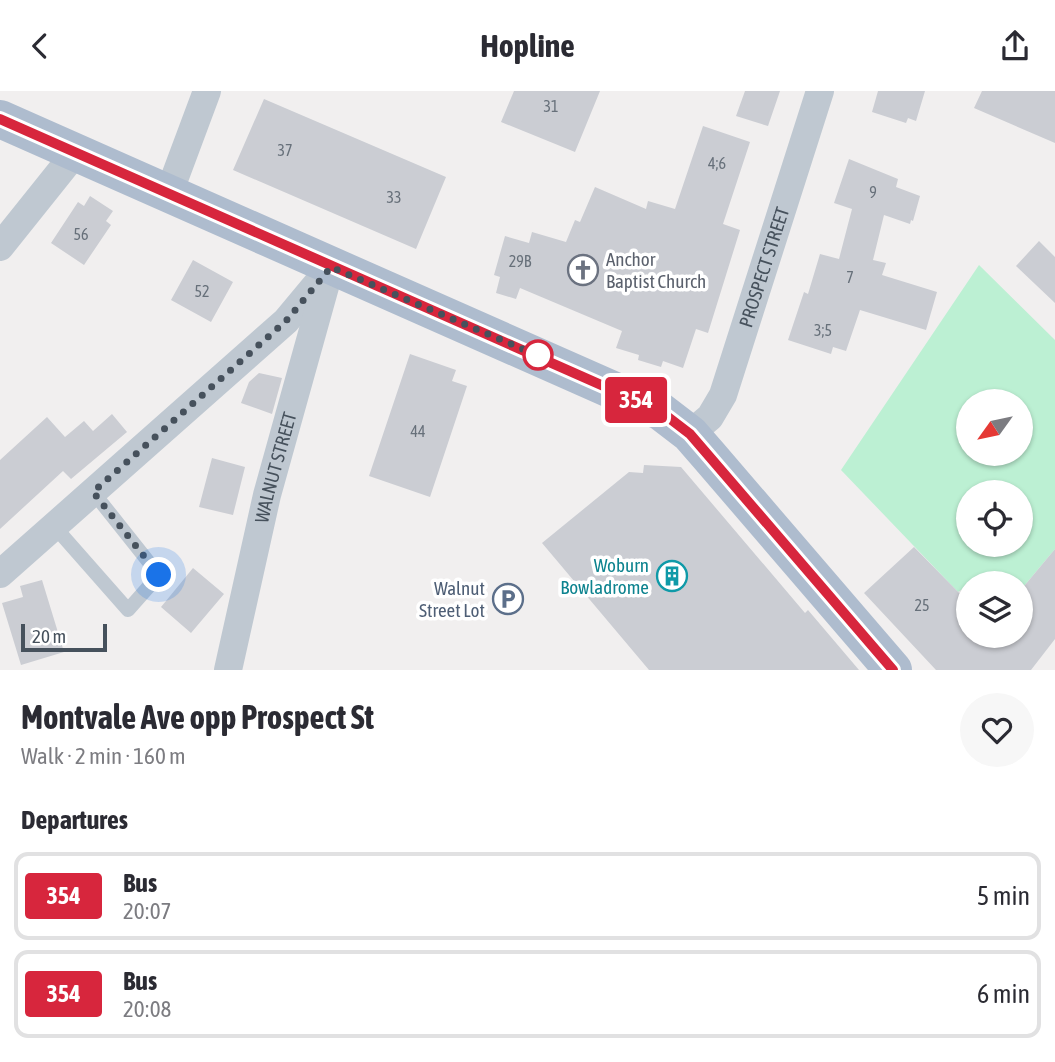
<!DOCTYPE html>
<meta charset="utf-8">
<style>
:root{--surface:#fff;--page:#f7f7f7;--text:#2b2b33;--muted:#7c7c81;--line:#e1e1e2}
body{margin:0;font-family:"Asap Condensed",sans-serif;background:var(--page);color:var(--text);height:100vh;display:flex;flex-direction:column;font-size:26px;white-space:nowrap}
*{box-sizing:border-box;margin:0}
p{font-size:23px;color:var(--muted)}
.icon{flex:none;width:38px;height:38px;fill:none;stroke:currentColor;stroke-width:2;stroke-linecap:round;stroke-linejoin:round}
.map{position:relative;height:579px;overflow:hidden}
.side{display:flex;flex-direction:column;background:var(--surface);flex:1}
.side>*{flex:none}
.badge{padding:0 14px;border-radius:5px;font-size:24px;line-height:46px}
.needle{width:46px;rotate:237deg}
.buttons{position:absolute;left:956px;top:298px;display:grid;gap:14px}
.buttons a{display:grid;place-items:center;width:77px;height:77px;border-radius:50%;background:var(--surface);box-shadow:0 2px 5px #0004;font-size:35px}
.scale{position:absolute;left:21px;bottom:18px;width:86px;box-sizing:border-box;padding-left:7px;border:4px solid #46515c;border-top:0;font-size:19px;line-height:24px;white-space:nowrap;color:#46515c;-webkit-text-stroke:5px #fff;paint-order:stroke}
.you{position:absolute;width:35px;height:35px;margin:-18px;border:5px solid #fff;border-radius:50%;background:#1a73e8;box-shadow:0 0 0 10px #1a73e833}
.map>.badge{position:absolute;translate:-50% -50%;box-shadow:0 0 0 4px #fff}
h2{padding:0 21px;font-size:26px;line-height:63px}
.round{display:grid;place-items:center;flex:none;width:74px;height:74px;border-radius:37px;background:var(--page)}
.headline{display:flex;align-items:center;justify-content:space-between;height:119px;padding:0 21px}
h1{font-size:33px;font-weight:700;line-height:52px}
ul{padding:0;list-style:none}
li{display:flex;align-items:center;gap:21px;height:88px;margin:0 14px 10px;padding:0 7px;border:4px solid var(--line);border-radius:14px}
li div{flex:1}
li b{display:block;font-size:26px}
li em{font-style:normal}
li .badge{min-width:77px;font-weight:700;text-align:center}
header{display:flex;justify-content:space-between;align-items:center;height:91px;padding:0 21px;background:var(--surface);font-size:32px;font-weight:700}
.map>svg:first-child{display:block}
.green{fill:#bcf0d3;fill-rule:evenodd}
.building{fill:#cbcdd3}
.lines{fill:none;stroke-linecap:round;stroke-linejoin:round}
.service{stroke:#bfc8d1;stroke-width:14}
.minor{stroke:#bfc8d1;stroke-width:28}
.primary{stroke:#aebcce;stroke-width:38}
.line-casing{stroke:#fff;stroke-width:16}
.line{stroke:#d7263d;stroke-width:10}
.walk{stroke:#46515c;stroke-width:7;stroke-dasharray:0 12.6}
.stop-dot{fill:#fff;stroke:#d7263d;stroke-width:3.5}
.labels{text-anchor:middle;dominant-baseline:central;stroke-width:7;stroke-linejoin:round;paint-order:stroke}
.number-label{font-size:16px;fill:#67707a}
.worship-label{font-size:19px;fill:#5b616d;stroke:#fff;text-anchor:start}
.street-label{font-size:19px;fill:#46515c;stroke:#fff}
.culture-label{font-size:19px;fill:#0d838f;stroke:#fff;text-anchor:end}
.service-label{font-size:19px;fill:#4e5e75;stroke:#fff;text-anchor:end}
</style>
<header><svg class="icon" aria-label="back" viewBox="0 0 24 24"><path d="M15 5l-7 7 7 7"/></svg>Hopline<svg class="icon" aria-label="share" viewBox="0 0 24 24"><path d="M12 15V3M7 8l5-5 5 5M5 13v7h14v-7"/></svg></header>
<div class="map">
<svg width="1055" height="579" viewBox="0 0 1055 579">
<rect width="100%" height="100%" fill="#f1efef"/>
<path class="green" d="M979,174L1055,249V458L1020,500V492H968V500L964,497L958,501L841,379ZM968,310H1020V362H968ZM968,401H1020V453H968Z"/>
<path class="building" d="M514,0H600L575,61L501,31Z
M745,0H780L768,35L736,25Z
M878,0H925L916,30L908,27L906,32L872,21Z
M982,0H1055V52L974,17Z
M264,8L446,86L416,158L233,79Z
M703,35L750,51L723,133L740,139L708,242L696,238L683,277L663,270L661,276L638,269L639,264L616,257L622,240L520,197L516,208L496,202L500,186L494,184L505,145L529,152L532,141L566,151L575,129L580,131L595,96L646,118L648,110L675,118Z
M849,68L898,88L896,96L920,105L913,130L911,129L910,133L884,124L873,169L886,172L882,184L937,201L926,239L860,219L846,260L833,256L831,263L788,249L804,201L808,203L820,163L839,168L852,118L834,112Z
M90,105L113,120L106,130L111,134L84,174L51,152L78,111L84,115Z
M1039,150L1055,166V212L1016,175Z
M193,169L233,191L211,231L171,209Z
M410,263L456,279L452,290L467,295L430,406L369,385Z
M259,282L282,287L272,323L241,312L249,291Z
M112,323L127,341L71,388L63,380L0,438V369L47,326L65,346L84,330L93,340Z
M212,367L245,376L233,424L199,416Z
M644,374L681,376L805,522L808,519L859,579H649L542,452L629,381L643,382Z
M914,456L968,511V544H1020V500L1055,458V548L1031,579H936L864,502Z
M193,477L224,503L191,542L161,516Z
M42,489L64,561L21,574L2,512L23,506L20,495Z"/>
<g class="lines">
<path class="service" d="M54,435L128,519L159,484L93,401"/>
<g class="minor">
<path d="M169,102L207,0"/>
<path d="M0,156L76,61"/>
<path id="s1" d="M690,343L710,326L723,304L820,0"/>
<path d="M0,483L286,230L331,176"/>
<path id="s2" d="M228,579L267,404L328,185"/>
</g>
<path class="primary" d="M0,28L660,320L690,343L710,366L893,579"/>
</g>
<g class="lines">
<g class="line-casing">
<path id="line" d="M0,28L660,320L690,343L893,579"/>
</g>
<use href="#line" class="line"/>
<path class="walk" d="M159,484L93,401L286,230L331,176L546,268L538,264"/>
</g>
<defs>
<g id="church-ring" transform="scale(1.575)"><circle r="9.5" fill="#fff" stroke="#6b7280" stroke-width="1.5"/><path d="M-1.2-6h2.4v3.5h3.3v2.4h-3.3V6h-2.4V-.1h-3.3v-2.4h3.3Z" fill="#6b7280"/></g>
<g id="building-ring" transform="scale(1.575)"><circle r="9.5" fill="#fff" stroke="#0f9aa8" stroke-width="1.5"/><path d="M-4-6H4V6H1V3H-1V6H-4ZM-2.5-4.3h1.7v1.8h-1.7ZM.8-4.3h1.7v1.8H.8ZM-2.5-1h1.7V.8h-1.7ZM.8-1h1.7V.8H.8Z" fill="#0f9aa8"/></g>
<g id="parking-ring" transform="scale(1.575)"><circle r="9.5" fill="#fff" stroke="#5c6f8a" stroke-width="1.5"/><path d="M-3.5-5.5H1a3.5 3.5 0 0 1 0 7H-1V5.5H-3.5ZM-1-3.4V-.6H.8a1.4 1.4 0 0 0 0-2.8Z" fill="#5c6f8a"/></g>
</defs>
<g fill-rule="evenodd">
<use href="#church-ring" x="583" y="179"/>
<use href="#building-ring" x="672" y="485"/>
<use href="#parking-ring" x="508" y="508"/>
</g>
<circle class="stop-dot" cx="538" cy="264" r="14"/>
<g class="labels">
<g class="number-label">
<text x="551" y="15">31</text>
<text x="285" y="59">37</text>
<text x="717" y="72">4;6</text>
<text x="873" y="101">9</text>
<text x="394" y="106">33</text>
<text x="81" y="143">56</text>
<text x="520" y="170">29B</text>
<text x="850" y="186">7</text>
<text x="202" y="200">52</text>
<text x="823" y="239">3;5</text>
<text x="418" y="340">44</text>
<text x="922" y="514">25</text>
</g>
<g class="worship-label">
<text x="606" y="168">Anchor<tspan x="606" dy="22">Baptist Church</tspan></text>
</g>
<g class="street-label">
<text stroke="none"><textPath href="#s1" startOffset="186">PROSPECT STREET</textPath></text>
<text stroke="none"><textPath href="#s2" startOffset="208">WALNUT STREET</textPath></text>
</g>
<g class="culture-label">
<text x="649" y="474">Woburn<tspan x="649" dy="22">Bowladrome</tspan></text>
</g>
<g class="service-label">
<text x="485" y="497">Walnut<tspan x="485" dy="22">Street Lot</tspan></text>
</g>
</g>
</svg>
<div class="buttons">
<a><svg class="needle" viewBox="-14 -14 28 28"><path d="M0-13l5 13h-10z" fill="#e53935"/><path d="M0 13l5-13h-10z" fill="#7c7c81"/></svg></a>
<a><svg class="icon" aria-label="locate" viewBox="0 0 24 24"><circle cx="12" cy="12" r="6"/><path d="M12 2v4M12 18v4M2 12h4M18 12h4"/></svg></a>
<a><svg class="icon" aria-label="layers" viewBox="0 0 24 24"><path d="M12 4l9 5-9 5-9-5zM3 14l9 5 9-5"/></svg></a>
</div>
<div class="scale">20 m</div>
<div class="you" style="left:159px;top:484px"></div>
<b class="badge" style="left:636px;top:309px;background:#d7263d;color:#fff">354</b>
</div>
<section class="side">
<div class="headline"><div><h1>Montvale Ave opp Prospect St</h1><p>Walk · 2 min · 160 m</p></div><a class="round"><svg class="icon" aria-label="heart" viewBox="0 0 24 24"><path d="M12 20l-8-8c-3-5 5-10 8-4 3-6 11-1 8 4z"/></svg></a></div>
<h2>Departures</h2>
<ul>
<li><span class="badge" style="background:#d7263d;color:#fff">354</span><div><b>Bus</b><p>20:07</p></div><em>5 min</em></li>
<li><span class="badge" style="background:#d7263d;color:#fff">354</span><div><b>Bus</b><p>20:08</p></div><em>6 min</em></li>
</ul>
</section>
